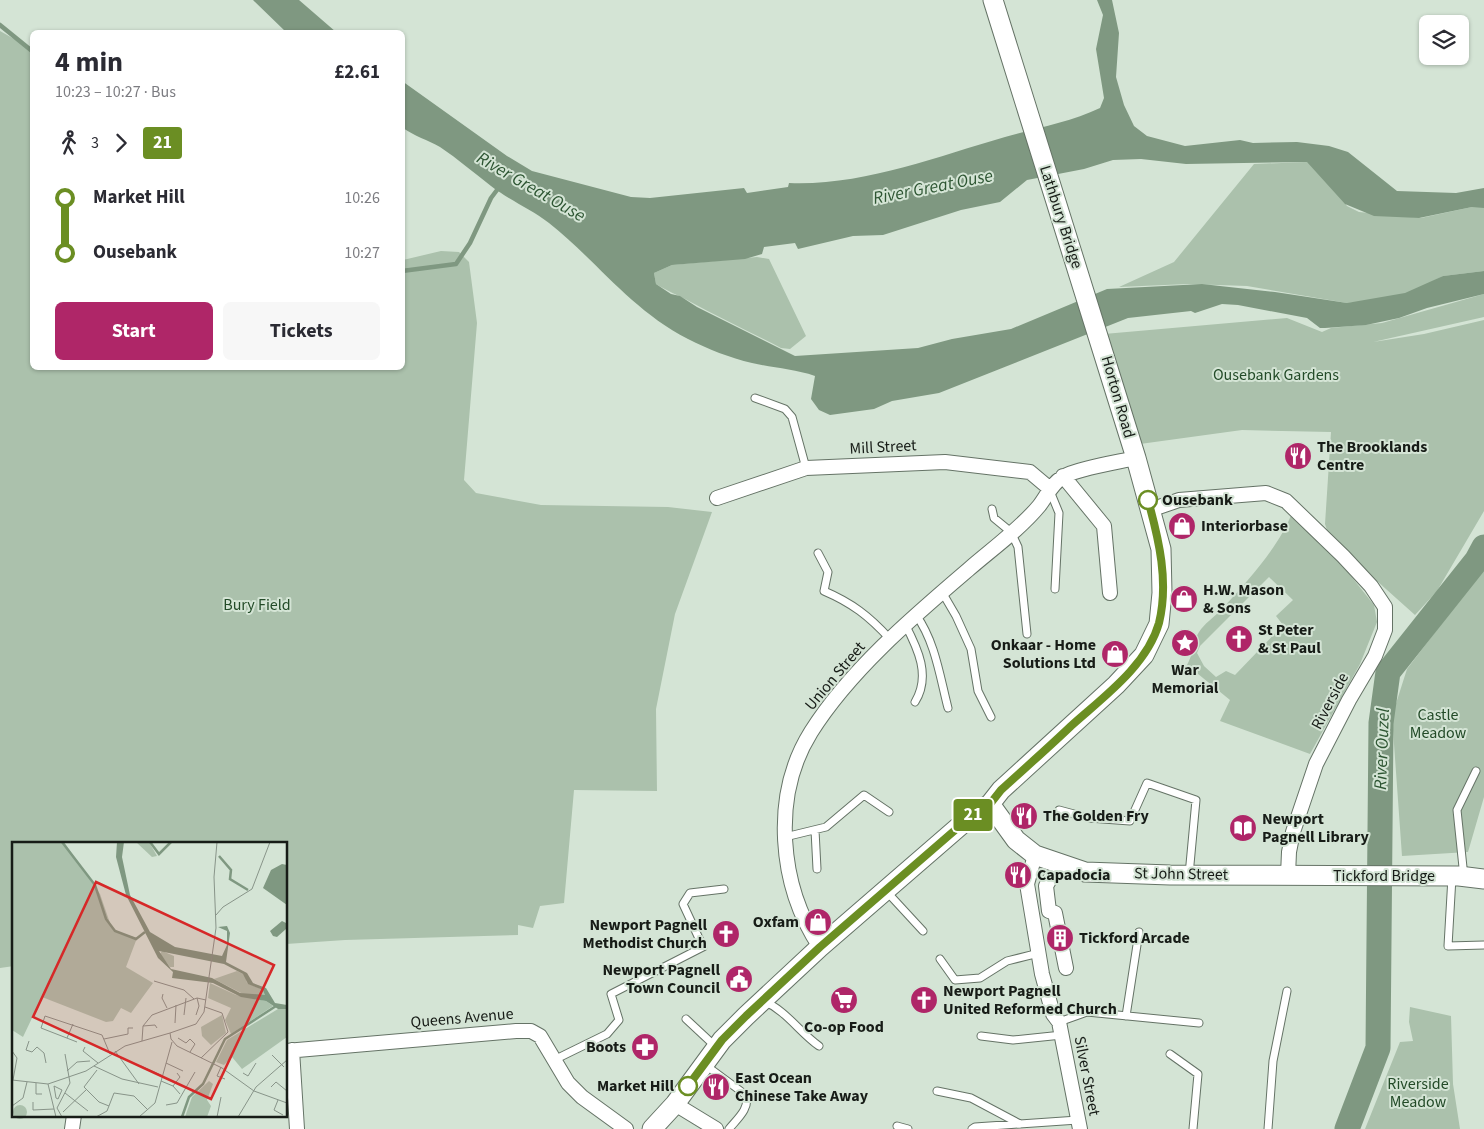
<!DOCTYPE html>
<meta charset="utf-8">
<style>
:root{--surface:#fff;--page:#f7f7f7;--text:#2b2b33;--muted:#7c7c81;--accent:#af2668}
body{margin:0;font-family:"Source Sans 3",sans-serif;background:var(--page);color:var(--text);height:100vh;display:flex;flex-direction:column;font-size:19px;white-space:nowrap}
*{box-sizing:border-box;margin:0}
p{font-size:16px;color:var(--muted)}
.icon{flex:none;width:28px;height:28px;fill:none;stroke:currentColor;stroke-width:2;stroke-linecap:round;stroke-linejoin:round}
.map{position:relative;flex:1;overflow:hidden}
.sheet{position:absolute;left:30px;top:30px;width:375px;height:340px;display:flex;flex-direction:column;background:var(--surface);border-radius:8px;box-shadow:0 1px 4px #0004}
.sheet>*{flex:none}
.badge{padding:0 10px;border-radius:4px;font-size:18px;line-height:32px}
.controls{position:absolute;left:1419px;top:15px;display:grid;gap:10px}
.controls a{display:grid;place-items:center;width:50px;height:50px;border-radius:8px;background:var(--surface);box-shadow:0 1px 4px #0004;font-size:25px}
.map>.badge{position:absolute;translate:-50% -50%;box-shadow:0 0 0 2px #fff}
.legs{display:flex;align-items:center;gap:8px;height:55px;padding:0 25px;font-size:16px}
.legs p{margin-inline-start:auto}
.overview{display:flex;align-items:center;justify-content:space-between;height:85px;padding:0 25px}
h1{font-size:28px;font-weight:700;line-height:38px}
.primary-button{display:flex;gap:10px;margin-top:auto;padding:10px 25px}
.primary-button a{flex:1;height:58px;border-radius:8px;background:var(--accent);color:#fff;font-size:20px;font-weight:700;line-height:58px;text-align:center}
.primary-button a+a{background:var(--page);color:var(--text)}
ul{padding:0 25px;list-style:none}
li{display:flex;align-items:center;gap:18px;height:55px;font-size:19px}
li i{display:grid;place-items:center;width:8px;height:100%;margin:0 6px;background:currentColor}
li i::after{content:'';width:12px;height:12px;margin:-6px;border:4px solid;border-radius:50%;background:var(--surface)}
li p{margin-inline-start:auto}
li:first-child i{background:linear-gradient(#0000 50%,currentColor 0)}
li:last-child i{background:linear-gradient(currentColor 50%,#0000 0)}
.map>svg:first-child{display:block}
.green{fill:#abc1ac;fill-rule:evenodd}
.water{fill:#7f9881}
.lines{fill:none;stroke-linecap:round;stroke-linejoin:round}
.stream{stroke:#7f9881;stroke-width:4.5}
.river{stroke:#7f9881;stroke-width:25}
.lane-casing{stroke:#657366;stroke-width:9}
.street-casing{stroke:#657366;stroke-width:16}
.secondary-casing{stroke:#657366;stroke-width:21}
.lane{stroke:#fff;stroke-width:7}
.street{stroke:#fff;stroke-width:14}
.secondary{stroke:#fff;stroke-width:19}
.line-1-casing{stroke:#fff;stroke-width:11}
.line-1{stroke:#6b8e23;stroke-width:8}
.stop-1-dot{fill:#fff;stroke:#6b8e23;stroke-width:2.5}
.labels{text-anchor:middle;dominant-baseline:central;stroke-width:4;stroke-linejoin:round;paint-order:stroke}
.street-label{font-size:16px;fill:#171c17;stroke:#d4e4d5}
.park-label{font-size:16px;fill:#234b28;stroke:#d4e4d5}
.poi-label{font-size:16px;font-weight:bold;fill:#171c17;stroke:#d4e4d5;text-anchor:start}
.stop-label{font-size:16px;font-weight:bold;fill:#171c17;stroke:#d4e4d5;text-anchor:start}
.water-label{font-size:18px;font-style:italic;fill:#2d5532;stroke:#d4e4d5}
.inset-river{fill:none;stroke:#7f9881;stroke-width:2.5}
.inset-road{fill:none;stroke:#889489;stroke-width:1}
.view{fill:#d62828;fill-opacity:0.15;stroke:#d62828;stroke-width:2.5}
.inset-edge{fill:none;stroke:#171c17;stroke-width:2.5}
</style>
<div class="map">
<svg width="1484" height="1129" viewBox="0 0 1484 1129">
<rect width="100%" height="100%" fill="#d4e4d5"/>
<path class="green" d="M0,31L32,49V368H402L403,260L441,251L459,252L469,262L477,323L464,480L476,493L541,505L668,507L712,512L675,614L656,709L657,791L574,790L564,903L540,906L533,928L518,925V935L345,940L286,944V843H14V966L0,968Z
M1307,162L1319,164L1347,206L1359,212L1421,218L1472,207H1484V271L1443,276L1397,300L1347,303L1247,286L1188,284L1119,287L1174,262L1254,164Z
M757,257L769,259L806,336L790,349L781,348C750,332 718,317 687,300C676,294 667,291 656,284L654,273L672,265Z
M1484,294V317L1373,342L1424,334L1484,320V511L1437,591L1415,615L1330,539L1325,524L1331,432L1242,430L1140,444L1104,334L1287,318L1322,332L1331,328L1382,323Z
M1292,513L1331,551L1374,605L1377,622L1360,664L1310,754L1220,721L1230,700L1187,665C1193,655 1193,641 1199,632C1204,624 1214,617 1221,610C1246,583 1279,547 1292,513ZM1269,577L1293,600L1276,616L1283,625L1235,675L1226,671L1216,677L1204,666L1197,653L1200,646Z
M1484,568V797L1468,852L1402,856L1392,716L1407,669Z
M1410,1007L1451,1016L1453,1084L1460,1129H1365L1400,1042L1413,1041L1409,1022Z"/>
<path class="water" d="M253,0H299L336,32H286Z
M1097,0H1112L1119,33L1116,77L1124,105L1134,126L1147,136L1185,146L1240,140L1253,143L1297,142L1329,146L1348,152L1397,191L1456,193L1484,188V208L1472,207L1419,218L1374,216L1345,204L1307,162L1186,164L1141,159L1113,160L1084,169L1027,180L1000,202L961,210L883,235L853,236L798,249L795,243L764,247L762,254L745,259L672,265L654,273L656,284L671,294L680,296L697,307L795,356L918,348L952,339L1011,329L1107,289L1202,284L1275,292L1347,303L1405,293L1443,276L1484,271V294L1427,308L1399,318L1366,325L1325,328H1320L1307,318L1238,305L1222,304L1195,313L1191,311L1128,318L939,393L892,401L874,409L830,415L819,410L811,399L815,376C794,369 773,368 752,363C730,358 708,349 688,339C630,309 598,262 549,223C531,209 509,200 491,186C474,173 458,159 440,147C428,140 414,136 403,128L402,81L507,156L532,171L631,197L650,198L744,188L747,193L788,187L789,183C863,186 935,157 1005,137C1036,128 1071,122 1100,108L1104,98L1096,49L1103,15Z"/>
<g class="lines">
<path class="stream" d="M0,25L32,51
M402,271L456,264L470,243L491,198L500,186"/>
<path class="river" d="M1347,1129L1378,1048L1381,723L1388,672L1477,560L1484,547"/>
<g class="lane-casing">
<path id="lane" d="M755,398L785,409L792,417L806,468
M1050,491L1059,513L1055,589
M992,509L994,518L1011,532L1018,547L1027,634
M818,553L828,572L824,591C852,603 869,616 890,639
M942,592L956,616L971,649L978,691L991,717
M916,615C935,641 940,677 948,708
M905,624C918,649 931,676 915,702
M1059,810L1089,818L1130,821L1147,783L1196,800L1189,875
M815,830L817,869
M785,837L826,827L864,795L889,812
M1452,877L1448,946L1484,945
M1464,877L1457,810L1476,771
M887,892L923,931
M940,959L955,980L980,978L1007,961L1039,953
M763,1001C786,1010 799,1032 819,1046
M1126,1016L1139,932
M686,1019L716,1047
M1059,1022L1087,1012L1199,1023
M981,1036L1013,1040L1062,1035
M1170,1054L1198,1074L1193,1129
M554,1060L607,1034L619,1020L611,994L703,947L683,904L690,893L724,889
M704,1064L746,1095C750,1109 737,1119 729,1129
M937,1091L971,1098L1020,1124
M897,1126L908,1129
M972,1129L975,1127L1078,1120
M1268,1129L1273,1061L1287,991"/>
</g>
<g class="street-casing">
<path id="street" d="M1063,476L1104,526L1110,593
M717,498L806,468L945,462L1030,472L1049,488
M1150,510L1179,500L1266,493L1286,501L1343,556L1371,586L1385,607V630L1375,656L1349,700L1316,764L1293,832L1289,852L1288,875
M1035,855L1027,884L1042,974L1053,1014L1059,1022L1080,1129
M1050,879L1046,886L1049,911L1055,913L1066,968
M820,947C779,886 771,796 811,732C850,670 914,616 969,569C992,549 1020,529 1039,506C1047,496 1051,484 1063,477C1075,469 1119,462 1136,458
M292,1050L297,1129
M286,1051L516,1031H531L540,1036L568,1083L582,1097L626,1129
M675,1104L716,1129
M72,1129L74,1115"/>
</g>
<g class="secondary-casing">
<path id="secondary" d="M990,804L1016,840L1035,855L1085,872L1170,875L1459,876L1484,879
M652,1129L675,1104L722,1040L746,1016L820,947L969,818L990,804L1001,790L1116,685L1144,655L1159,624L1162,593L1161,549L1136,458L993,0"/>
</g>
<use href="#lane" class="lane"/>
<use href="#street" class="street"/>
<use href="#secondary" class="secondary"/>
</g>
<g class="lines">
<g class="line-1-casing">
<path id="line-1" d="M688,1086L722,1040L746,1016L820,947L969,818L990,804L1001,790C1024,769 1048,748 1071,726C1102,698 1147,666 1159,623C1169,582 1159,540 1148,500"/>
</g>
<use href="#line-1" class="line-1"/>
</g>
<defs>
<g id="restaurant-disc" transform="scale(1.4375)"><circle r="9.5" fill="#af2668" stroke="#d4e4d5"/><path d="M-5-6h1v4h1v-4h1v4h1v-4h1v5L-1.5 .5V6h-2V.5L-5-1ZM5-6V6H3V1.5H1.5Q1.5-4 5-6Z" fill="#fff"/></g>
<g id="shop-disc" transform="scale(1.4375)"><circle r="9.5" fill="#af2668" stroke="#d4e4d5"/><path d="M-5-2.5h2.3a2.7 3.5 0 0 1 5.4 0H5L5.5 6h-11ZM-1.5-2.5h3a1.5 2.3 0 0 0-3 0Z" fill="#fff"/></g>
<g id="church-disc" transform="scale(1.4375)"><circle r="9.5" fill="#af2668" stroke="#d4e4d5"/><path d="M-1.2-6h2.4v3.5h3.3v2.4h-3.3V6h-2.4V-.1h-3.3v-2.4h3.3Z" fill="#fff"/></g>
<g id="sight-disc" transform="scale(1.4375)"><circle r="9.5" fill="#af2668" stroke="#d4e4d5"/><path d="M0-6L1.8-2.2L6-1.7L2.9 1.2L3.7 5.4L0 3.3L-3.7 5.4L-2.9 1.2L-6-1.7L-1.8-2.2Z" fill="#fff"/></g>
<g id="library-disc" transform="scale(1.4375)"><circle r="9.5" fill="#af2668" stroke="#d4e4d5"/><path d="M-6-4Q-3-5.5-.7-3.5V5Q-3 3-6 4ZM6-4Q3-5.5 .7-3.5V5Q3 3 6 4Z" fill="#fff"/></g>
<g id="building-disc" transform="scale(1.4375)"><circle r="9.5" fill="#af2668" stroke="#d4e4d5"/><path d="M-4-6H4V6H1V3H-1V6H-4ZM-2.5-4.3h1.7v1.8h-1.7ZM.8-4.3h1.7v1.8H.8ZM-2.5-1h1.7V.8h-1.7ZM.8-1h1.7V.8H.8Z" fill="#fff"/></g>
<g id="civic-disc" transform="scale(1.4375)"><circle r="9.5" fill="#af2668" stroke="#d4e4d5"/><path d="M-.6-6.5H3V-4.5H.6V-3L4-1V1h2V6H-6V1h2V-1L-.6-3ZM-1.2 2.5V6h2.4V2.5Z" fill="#fff"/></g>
<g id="supermarket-disc" transform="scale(1.4375)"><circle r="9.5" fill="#af2668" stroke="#d4e4d5"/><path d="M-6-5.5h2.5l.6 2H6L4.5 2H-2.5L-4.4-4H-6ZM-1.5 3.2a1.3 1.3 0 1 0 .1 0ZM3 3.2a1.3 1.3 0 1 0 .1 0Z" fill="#fff"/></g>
<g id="pharmacy-disc" transform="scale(1.4375)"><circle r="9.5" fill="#af2668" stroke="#d4e4d5"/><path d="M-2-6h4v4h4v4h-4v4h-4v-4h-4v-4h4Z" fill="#fff"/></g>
</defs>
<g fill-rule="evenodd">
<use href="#restaurant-disc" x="1298" y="456"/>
<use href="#shop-disc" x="1182" y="526"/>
<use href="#shop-disc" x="1184" y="599"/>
<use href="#church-disc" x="1239" y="639"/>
<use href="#sight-disc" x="1185" y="643"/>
<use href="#shop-disc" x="1115" y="654"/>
<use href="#restaurant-disc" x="1024" y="816"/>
<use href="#library-disc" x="1243" y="828"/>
<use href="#restaurant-disc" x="1018" y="875"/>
<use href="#shop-disc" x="818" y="922"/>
<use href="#church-disc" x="726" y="934"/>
<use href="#building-disc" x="1060" y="938"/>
<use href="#civic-disc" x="739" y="979"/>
<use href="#supermarket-disc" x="844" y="1000"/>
<use href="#church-disc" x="924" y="1000"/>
<use href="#pharmacy-disc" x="645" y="1047"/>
<use href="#restaurant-disc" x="716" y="1087"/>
</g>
<g class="stop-1-dot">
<circle cx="1148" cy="500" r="9"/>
<circle cx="688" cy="1086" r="9"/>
</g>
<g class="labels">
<g class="street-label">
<text transform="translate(1061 217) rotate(72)">Lathbury Bridge</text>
<text transform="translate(1118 397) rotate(74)">Horton Road</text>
<text transform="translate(883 447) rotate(-3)">Mill Street</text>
<text transform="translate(835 676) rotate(-50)">Union Street</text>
<text transform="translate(1330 701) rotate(-62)">Riverside</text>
<text transform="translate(1181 874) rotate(1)">St John Street</text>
<text x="1384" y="876">Tickford Bridge</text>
<text transform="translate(462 1018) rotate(-5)">Queens Avenue</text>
<text transform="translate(1087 1076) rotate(79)">Silver Street</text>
</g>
<g class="park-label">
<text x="1276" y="375">Ousebank Gardens</text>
<text x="257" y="605">Bury Field</text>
<text x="1438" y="715">Castle<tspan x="1438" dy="18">Meadow</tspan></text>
<text x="1418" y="1084">Riverside<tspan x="1418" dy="18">Meadow</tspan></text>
</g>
<g class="poi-label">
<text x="1317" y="447">The Brooklands<tspan x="1317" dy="18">Centre</tspan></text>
<text x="1201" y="526">Interiorbase</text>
<text x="1203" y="590">H.W. Mason<tspan x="1203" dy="18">&amp; Sons</tspan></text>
<text x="1258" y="630">St Peter<tspan x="1258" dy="18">&amp; St Paul</tspan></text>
<text x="1096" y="645" text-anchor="end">Onkaar - Home<tspan x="1096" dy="18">Solutions Ltd</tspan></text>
<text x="1185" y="670" text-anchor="middle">War<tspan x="1185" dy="18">Memorial</tspan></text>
<text x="1043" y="816">The Golden Fry</text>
<text x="1262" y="819">Newport<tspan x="1262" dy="18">Pagnell Library</tspan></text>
<text x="1037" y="875">Capadocia</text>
<text x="799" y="922" text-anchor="end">Oxfam</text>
<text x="707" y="925" text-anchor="end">Newport Pagnell<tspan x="707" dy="18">Methodist Church</tspan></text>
<text x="1079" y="938">Tickford Arcade</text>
<text x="720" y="970" text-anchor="end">Newport Pagnell<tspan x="720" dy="18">Town Council</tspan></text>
<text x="943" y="991">Newport Pagnell<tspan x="943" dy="18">United Reformed Church</tspan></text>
<text x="844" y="1027" text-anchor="middle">Co-op Food</text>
<text x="626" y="1047" text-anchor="end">Boots</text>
<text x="735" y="1078">East Ocean<tspan x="735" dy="18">Chinese Take Away</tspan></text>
</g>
<g class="stop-label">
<text x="1162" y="500">Ousebank</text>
<text x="674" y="1086" text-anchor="end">Market Hill</text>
</g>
<g class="water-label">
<text transform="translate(531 187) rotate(30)">River Great Ouse</text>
<text transform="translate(933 187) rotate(-11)">River Great Ouse</text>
<text transform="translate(1382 749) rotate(-88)">River Ouzel</text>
</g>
</g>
<g transform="translate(12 842)">
<rect width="275" height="275" fill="#d4e4d5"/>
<path d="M0,0H52L88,52L99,84L106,90L125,96L114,125L141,141L119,171L109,166L101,179L94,180L30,155L11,195L0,188ZM124,0H137L145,14L140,15ZM150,109L162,114V125H158L148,112ZM225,129L233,133L235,141L253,149L254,154L231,152L202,137ZM198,141L224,153L254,159L261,164L219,192L213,178L219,166L196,156ZM266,167H275V195L230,227L220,215L212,223L204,220L215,198ZM210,173L214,191L199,203L190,194L189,185ZM197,239L201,242L195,258L199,264L195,275H173L180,255ZM1 270a7 7 0 1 1 14 0a7 7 0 1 1-14 0Z" fill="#abc1ac"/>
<path d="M105,0H112L110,15L118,53L138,90L163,105L210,114L215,103V89L206,85L215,84L218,91L214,120L235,131L241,141L254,146L263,161L275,163V167H266L254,159L229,155L201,141L160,136L161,130L146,116L114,53L104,15ZM147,109L212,122L231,132L236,142L251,148L253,153L228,151L200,136L159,127ZM270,22L275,23V63L251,46L259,28ZM270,79L274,81V87L265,95L261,94L258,89Z" fill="#7f9881" fill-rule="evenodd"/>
<path class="inset-river" d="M50,0L83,43L94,77L103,89L124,97L133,90M138,0L147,12L159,0M207,14L219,28L218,37L236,48M170,275L177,255L191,242L213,197L264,164"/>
<path class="inset-road" d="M205,0L202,35L204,86L192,170L184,182L158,191L159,197L165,204L210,226L242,249L275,261M204,73L211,65L240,47L258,0M142,139L172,148L182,157M151,152L150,156L155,166M172,173L174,156M184,173L187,164L185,156M163,181L164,163M131,184L143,183L145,186M55,196L61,182M166,196L174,201L178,197L183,202L178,210M92,197L116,192V186H121M17,199L14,208L20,210L25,205L32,211L34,221M130,199L131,184L140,173L185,156L194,158M65,200L29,186L33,174L90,193L98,212M73,205L71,209L86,221M0,209L5,216L1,238M103,209L127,242M260,213L272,225M189,216L216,190L210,171L193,165M154,221L171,229M82,224L110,237L146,245M129,224L151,234M209,225L205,234L213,237M85,228L72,245L87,260L97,264M55,229L65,220L78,219M231,231L236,234L244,221M0,238L36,242L74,229L113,204L158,191M149,239L161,244L168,252M24,241V252H30M36,242L44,275M42,244L50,248L46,257L44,256ZM161,244L168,235L165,231M259,245L264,240L275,249M53,251L76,269M266,258L262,268L271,273M21,260V268L42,267M154,263L165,261L183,230M0,264L11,256L15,240M51,270L75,247M50,275L45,266L58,241L53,212M84,275L95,269L102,251L122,254L136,268M127,275L143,261L160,200M205,275L209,255M226,275L244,245L275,218"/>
<path class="view" d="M84,40L262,123L199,257L21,175Z"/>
<rect width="275" height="275" class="inset-edge"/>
</g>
</svg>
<div class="controls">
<a><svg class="icon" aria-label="layers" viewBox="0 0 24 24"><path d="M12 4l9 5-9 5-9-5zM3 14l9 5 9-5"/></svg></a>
</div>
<b class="badge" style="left:973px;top:815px;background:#6b8e23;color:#fff">21</b>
<section class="sheet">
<div class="overview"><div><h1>4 min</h1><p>10:23 – 10:27 · Bus</p></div><b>£2.61</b></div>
<div class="legs"><svg class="icon" aria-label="walk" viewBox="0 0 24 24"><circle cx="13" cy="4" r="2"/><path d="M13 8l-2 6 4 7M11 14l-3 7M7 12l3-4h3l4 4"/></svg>3<svg class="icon" aria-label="forward" viewBox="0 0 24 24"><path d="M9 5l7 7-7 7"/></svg><b class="badge" style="background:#6b8e23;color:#fff">21</b></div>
<ul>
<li><i style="color:#6b8e23"></i><b>Market Hill</b><p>10:26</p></li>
<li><i style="color:#6b8e23"></i><b>Ousebank</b><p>10:27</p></li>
</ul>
<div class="primary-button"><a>Start</a><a>Tickets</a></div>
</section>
</div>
